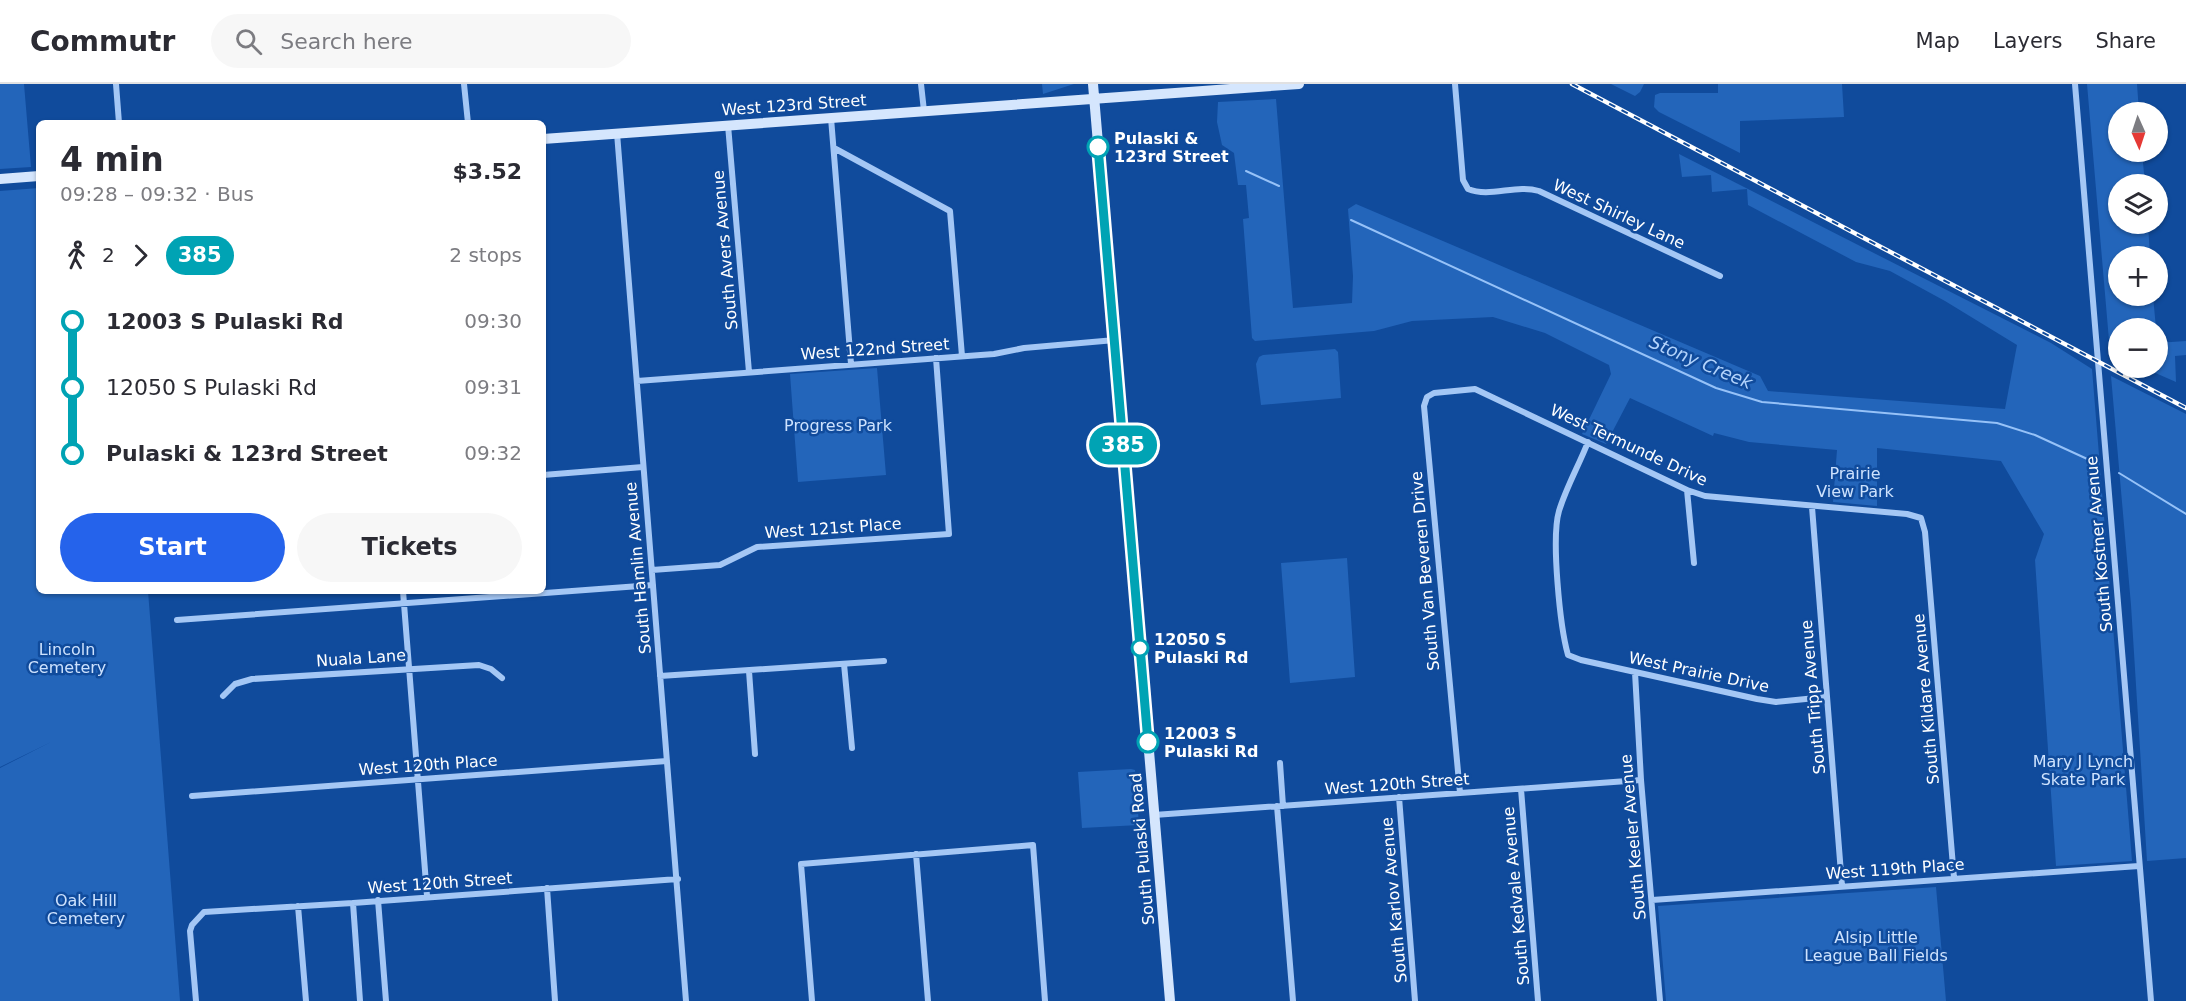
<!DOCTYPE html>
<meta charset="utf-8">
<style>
:root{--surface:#fff;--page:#f7f7f7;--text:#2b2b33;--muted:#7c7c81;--line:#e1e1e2;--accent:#2563eb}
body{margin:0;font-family:"DejaVu Sans",sans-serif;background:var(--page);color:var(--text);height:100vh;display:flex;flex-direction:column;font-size:22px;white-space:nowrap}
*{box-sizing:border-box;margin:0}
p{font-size:20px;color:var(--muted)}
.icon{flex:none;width:33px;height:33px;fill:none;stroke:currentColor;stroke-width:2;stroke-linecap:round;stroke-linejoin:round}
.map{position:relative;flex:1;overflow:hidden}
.side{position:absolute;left:36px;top:36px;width:510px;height:474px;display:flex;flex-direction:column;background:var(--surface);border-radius:9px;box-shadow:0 2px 4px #0004}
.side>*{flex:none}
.badge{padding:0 12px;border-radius:20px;font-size:21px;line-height:39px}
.needle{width:39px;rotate:177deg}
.tools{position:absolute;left:2108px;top:18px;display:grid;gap:12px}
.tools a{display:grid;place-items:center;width:60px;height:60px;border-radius:50%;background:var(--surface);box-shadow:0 2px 4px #0004;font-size:30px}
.map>.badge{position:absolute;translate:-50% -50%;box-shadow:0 0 0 3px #fff}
.legs{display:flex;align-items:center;gap:9px;height:66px;padding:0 24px;font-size:20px}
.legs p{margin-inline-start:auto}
.headline{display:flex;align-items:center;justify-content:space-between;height:102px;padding:0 24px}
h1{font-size:33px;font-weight:700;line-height:45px}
.action{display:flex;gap:12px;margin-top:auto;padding:12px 24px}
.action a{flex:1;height:69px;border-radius:36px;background:var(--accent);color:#fff;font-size:24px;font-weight:700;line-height:69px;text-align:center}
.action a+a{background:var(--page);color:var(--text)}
ul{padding:0 24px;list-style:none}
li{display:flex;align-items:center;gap:21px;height:66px;font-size:22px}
li i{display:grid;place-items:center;width:9px;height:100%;margin:0 8px;background:currentColor}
li i::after{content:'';width:15px;height:15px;margin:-8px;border:4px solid;border-radius:50%;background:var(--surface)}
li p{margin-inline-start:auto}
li:first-child i{background:linear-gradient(#0000 50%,currentColor 0)}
li:last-child i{background:linear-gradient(currentColor 50%,#0000 0)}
header{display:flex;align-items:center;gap:36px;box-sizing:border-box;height:84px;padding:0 30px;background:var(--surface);border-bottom:2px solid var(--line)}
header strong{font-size:28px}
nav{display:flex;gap:33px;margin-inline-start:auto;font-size:21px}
.search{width:420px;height:54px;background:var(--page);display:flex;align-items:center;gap:15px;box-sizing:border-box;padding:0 21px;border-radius:33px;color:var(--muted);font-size:22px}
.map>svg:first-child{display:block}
.green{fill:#2365ba}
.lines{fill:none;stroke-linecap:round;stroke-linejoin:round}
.stream{stroke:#96c2f8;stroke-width:2}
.street{stroke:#a4c7f5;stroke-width:6}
.secondary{stroke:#d5e6fd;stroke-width:10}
.rail-casing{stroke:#fff;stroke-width:4.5}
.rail{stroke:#104b9c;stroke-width:2;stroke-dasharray:7;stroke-linecap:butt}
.line-1-casing{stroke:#fff;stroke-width:14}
.line-1{stroke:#00a3b4;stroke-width:9}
.stop-1-dot{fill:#fff;stroke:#00a3b4;stroke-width:3}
.labels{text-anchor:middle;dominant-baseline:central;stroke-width:5;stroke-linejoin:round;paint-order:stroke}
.street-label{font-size:16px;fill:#fff;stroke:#104b9c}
.stop-label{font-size:16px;font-weight:bold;fill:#fff;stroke:#104b9c;text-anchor:start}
.park-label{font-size:16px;fill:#cde2fe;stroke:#104b9c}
.water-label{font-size:18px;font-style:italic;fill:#b1d2fb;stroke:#104b9c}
</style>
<header>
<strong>Commutr</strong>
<div class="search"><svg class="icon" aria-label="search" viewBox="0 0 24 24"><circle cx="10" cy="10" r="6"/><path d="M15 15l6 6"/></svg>Search here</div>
<nav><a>Map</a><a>Layers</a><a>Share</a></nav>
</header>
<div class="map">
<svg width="2186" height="917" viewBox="0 0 2186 917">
<rect width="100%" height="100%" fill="#104b9c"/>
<path class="green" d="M0,0H24L31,83L0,85Z
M1042,0H1074L1043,10Z
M1611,0H1644L1640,8L1635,12Z
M1718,0H1842L1844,33L1740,37V69L1659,28L1654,23L1655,11L1660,9H1718Z
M2087,0H2137L2139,28H2118V68H2142L2145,100H2118V140H2148L2150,172H2118V212H2153L2156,244H2118V272L2110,268Z
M1276,15L1293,224L1352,219L1353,192L1348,125L1356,120L1760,292L1768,307L2005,325L2017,261L1945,217L1890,187L1856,178L1748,121L1747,105L1712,108L1711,91L1682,93L1679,70L2051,259L2092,285L2132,777L2056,782L2035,476L2044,450L2001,377L1877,364V422L1833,418L1837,366L1749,358L1714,349L1713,352L1630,314L1606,360L1582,350L1611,290L1609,281L1545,249L1493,233L1412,237L1374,247L1255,257L1252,254L1243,135L1249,134L1246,101H1238L1234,69L1222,61L1217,38L1218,18Z
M39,104V507H148L180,917H0V684L51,658L0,683V107Z
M2186,257V271L2175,272L2176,298L2144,284H2157V259Z
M1335,265L1338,268L1341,314L1261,321L1256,280L1259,273L1263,271Z
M877,284L886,391L798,398L790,290Z
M2111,292L2186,330V774L2147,777L2131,521Z
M1347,474L1355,593L1290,599L1281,479Z
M1131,685L1135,686L1139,741L1082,744L1078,688Z
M1936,803L1946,917H1666L1658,822Z"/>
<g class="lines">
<path class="stream" d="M1246,87L1279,102
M1351,136L1716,304L1762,318L1997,339L2035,351L2096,379
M2119,389L2186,430"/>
<path class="street" d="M116,0L119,39
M464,0L468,39
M921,0L924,27
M1455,0L1463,96L1468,105C1490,114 1516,100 1539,107L1720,192
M2075,0L2151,917
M831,34L851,280
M728,41L749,288
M617,49L686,917
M834,64L950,127L962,272
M637,297L994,270L1024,264L1115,256
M1588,358C1579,381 1566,404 1559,427C1551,454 1560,543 1568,571L1581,576L1757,615L1776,618L1826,613
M543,391L643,383
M1687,406L1694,479
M1812,423L1842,802
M652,486L720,481L757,463L949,450L936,274
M403,507L427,812
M177,536L653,501
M844,580L852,664
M749,587L755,670
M1635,588L1641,696L1660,917
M660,592L884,577
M223,612L235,600L252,595L479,581L491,585L502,594
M1280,679L1283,722
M1521,705L1538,917
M1460,709L1424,322L1427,313L1434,309L1475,305L1687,406L1705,412L1907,430L1921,434L1925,448L1954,794
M192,712L667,677
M1399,713L1415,917
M1277,722L1293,917
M1154,731L1641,696
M916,770L928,917
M547,804L555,917
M378,816L386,917
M1652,816L2139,782
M353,819L360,917
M298,822L306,917
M196,917L190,847L192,841L204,828L353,819L678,795
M812,917L801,780L1033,761L1045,917"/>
<path class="secondary" d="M1093,0L1170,917
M543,55L1299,0
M0,95L39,92"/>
<g class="rail-casing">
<path id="rail" d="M1572,0L2186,324"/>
</g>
<use href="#rail" class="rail"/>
</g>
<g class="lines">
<g class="line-1-casing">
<path id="line-1" d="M1098,63L1148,658"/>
</g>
<use href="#line-1" class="line-1"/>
</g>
<g class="stop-1-dot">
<circle cx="1098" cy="63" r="10"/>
<circle cx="1140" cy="564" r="8"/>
<circle cx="1148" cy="658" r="10"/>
</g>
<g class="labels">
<g class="street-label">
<text transform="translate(794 21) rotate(-4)">West 123rd Street</text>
<text transform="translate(1619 130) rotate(25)">West Shirley Lane</text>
<text transform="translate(725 166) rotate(-95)">South Avers Avenue</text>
<text transform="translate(875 265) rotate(-4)">West 122nd Street</text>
<text transform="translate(1629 361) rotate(25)">West Termunde Drive</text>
<text transform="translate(833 444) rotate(-4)">West 121st Place</text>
<text transform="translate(2099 460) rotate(-95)">South Kostner Avenue</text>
<text transform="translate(638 484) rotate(-95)">South Hamlin Avenue</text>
<text transform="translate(1425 487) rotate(-95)">South Van Beveren Drive</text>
<text transform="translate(361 574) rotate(-4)">Nuala Lane</text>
<text transform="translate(1699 588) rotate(12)">West Prairie Drive</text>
<text transform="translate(1813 613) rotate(-95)">South Tripp Avenue</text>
<text transform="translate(1926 615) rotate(-95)">South Kildare Avenue</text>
<text transform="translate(428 681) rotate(-4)">West 120th Place</text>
<text transform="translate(1397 700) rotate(-4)">West 120th Street</text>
<text transform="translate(1633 753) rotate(-95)">South Keeler Avenue</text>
<text transform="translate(1142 765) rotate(-95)">South Pulaski Road</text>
<text transform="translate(1895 785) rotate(-4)">West 119th Place</text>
<text transform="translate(440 799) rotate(-4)">West 120th Street</text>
<text transform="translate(1516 812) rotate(-95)">South Kedvale Avenue</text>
<text transform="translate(1394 816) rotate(-95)">South Karlov Avenue</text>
</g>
<g class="stop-label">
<text x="1114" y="54">Pulaski &amp;<tspan x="1114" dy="18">123rd Street</tspan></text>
<text x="1154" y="555">12050 S<tspan x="1154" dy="18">Pulaski Rd</tspan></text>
<text x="1164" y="649">12003 S<tspan x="1164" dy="18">Pulaski Rd</tspan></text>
</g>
<g class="park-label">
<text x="838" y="341">Progress Park</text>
<text x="1855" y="389">Prairie<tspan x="1855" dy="18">View Park</tspan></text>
<text x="67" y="565">Lincoln<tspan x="67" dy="18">Cemetery</tspan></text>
<text x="2083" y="677">Mary J Lynch<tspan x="2083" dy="18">Skate Park</tspan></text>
<text x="86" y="816">Oak Hill<tspan x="86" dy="18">Cemetery</tspan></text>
<text x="1876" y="853">Alsip Little<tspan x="1876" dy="18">League Ball Fields</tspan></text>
</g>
<g class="water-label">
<text transform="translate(1701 278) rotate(23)">Stony Creek</text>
</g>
</g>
</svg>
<div class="tools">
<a><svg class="needle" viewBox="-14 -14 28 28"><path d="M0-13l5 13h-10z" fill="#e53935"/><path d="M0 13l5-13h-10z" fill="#7c7c81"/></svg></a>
<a><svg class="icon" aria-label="layers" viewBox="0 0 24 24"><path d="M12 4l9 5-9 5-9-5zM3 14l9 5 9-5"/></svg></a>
<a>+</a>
<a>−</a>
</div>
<b class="badge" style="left:1123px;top:361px;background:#00a3b4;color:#fff">385</b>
<section class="side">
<div class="headline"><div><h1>4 min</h1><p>09:28 – 09:32 · Bus</p></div><b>$3.52</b></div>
<div class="legs"><svg class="icon" aria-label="walk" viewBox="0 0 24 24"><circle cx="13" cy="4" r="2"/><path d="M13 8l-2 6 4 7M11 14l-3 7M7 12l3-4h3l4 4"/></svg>2<svg class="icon" aria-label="forward" viewBox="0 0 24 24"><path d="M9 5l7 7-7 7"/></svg><b class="badge" style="background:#00a3b4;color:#fff">385</b><p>2 stops</p></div>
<ul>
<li><i style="color:#00a3b4"></i><b>12003 S Pulaski Rd</b><p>09:30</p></li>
<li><i style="color:#00a3b4"></i><span>12050 S Pulaski Rd</span><p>09:31</p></li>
<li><i style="color:#00a3b4"></i><b>Pulaski &amp; 123rd Street</b><p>09:32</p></li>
</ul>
<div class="action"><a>Start</a><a>Tickets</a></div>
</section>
</div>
